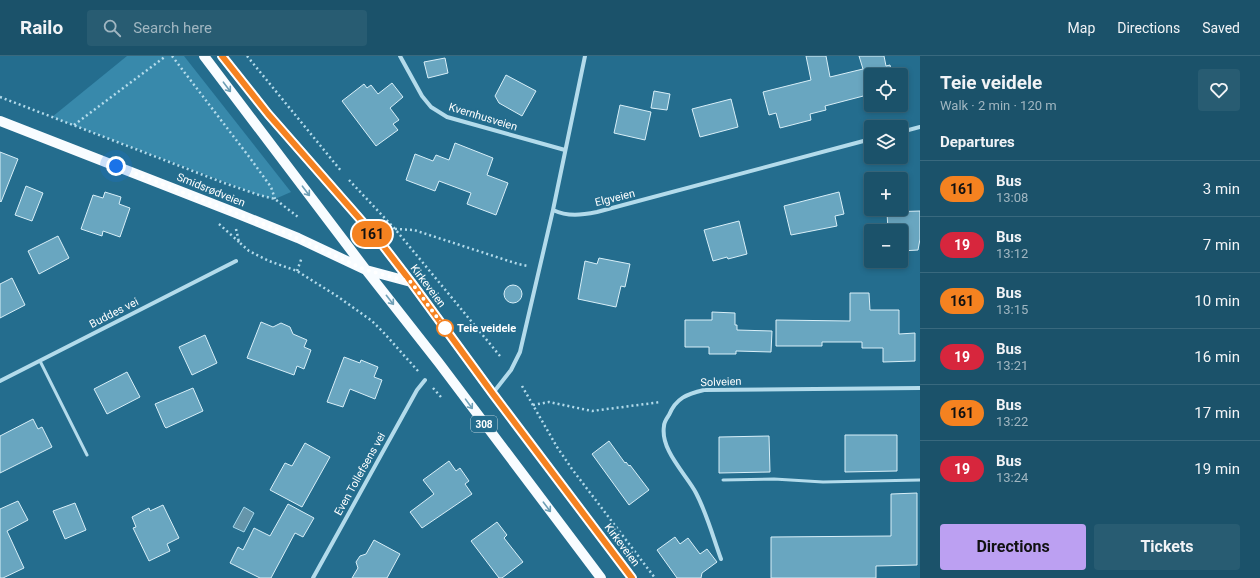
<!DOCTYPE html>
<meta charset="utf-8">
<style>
:root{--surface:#1b526a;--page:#285c72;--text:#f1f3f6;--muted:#a0b6c1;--line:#39697e;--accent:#bca0f2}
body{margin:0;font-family:Roboto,sans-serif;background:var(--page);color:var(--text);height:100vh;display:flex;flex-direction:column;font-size:15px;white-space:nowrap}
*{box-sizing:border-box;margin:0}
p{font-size:13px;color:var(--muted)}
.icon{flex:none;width:22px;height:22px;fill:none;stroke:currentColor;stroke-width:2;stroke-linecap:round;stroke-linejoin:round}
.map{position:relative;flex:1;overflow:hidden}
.sheet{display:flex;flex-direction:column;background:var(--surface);width:340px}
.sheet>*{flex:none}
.badge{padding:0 8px;border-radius:13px;font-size:14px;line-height:26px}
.fabs{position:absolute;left:864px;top:12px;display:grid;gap:8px}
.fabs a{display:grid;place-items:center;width:44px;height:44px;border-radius:4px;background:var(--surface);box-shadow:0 2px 6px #0003,0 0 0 1px var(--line);font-size:20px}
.you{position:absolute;width:20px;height:20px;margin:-10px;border:3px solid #fff;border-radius:50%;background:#1a73e8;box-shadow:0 0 0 6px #1a73e833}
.map>.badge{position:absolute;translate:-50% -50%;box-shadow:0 0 0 2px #fff}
h2{padding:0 20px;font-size:15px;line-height:36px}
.round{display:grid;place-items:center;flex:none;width:42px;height:42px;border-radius:4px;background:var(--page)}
.headline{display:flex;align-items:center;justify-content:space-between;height:68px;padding:0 20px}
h1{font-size:19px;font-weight:700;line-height:30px}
.button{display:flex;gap:8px;margin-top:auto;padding:8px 20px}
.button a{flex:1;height:46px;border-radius:4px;background:var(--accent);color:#111;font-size:16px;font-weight:700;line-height:46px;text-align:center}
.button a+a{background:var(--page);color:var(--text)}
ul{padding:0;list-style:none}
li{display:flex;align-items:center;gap:12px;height:56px;padding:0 20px;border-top:1px solid var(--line)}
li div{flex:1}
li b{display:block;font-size:15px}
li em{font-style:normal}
li .badge{min-width:44px;font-weight:700;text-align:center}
header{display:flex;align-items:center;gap:24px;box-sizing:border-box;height:56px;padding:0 20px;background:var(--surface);border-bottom:1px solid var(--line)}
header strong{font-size:19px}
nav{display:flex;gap:22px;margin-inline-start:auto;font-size:14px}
.search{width:280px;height:36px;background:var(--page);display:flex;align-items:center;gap:10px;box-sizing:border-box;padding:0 14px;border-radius:4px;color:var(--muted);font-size:15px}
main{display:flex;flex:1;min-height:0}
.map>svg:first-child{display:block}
.green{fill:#3889ab}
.water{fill:#6595aa;stroke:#a8d9ec}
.building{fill:#69a6c0;stroke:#d8eff8}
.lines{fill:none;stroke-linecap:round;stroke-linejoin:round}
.path{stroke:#b3dbeb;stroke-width:2.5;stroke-dasharray:2 3;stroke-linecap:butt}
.service{stroke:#b3dbeb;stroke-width:3}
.minor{stroke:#b3dbeb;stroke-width:4}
.primary{stroke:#f8fcff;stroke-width:10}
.oneway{stroke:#6e9fb6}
.line-casing{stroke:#fff;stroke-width:9}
.line{stroke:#f58220;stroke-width:6}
.walk{stroke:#fff;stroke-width:4;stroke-dasharray:0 7.2}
.stop-dot{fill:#fff;stroke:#f58220;stroke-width:2}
.labels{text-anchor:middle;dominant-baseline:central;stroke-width:4;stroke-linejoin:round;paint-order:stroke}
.shield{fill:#246d8e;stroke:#bdd3dd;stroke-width:1}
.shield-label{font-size:10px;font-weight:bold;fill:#fff}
.street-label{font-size:11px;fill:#fff;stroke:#246d8e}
.stop-label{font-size:11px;font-weight:bold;fill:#fff;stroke:#246d8e;text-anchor:start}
</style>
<header>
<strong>Railo</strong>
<div class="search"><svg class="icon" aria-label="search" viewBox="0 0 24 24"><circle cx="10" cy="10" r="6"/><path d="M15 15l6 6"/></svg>Search here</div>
<nav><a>Map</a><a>Directions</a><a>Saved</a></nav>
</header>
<main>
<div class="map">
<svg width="920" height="522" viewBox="0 0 920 522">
<rect width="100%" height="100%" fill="#246d8e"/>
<path class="green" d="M127,0H184L291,136L275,143L259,139L52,61Z"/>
<path class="water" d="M244,451L254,457L244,476L233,471Z"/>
<path class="building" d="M806,0H826L830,21L863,13L859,0H884L886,10L890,9L892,19H871V38L825,50L826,54L810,58L811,64L780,72L776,57L769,59L763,36L811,24Z
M445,2L448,17L428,22L424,6Z
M506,19L536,35L522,60L499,47L495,40Z
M392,27L403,41L390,52L399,64L393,68L398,74L376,90L342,45L364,28L367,32L371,29L378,38Z
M654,35L670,38L667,54L651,52Z
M731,43L738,71L700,81L692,53Z
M620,49L651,56L645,84L614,77Z
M455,87L493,102L487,119L508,127L496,159L467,148L471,137L439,125L435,135L406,124L415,98L433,105L436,99L449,104Z
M0,96L18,103L1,146L0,145Z
M26,130L43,137L32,165L15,159Z
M105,136L121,141L119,148L130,152L120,181L103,175L102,180L81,173L93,139L103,142Z
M839,136L844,158L835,160L837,170L791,179L784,150Z
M920,155V183L918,194L901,195V175H888L887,156Z
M739,165L747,198L728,203L727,201L713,205L704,174Z
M58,180L69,202L39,218L28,195Z
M599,202L630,208L625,231L621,230L616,251L578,243L585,205L597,208Z
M12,222L25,249L0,262V228Z
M504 238a9 9 0 1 1 18 0a9 9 0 1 1-18 0Z
M850,237H869L870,254H899V278L915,277V305L883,306V292H862V286H822V290H776V264L850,265Z
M712,256L735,257V269H737V274L772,275L771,296L736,295V298H709V291H685V264H712Z
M261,266L273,271L281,267L290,271L293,278L307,284L304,291L311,294L304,313L297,310L294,319L247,302Z
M205,279L217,307L192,319L179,291Z
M344,301L360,307L361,304L378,311L374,321L382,324L375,343L350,333L343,351L327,346Z
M127,316L140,341L107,358L94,333Z
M193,332L203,355L166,372L165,371L155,348Z
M33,363L38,373L42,371L52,391L0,417V380Z
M845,379H897V415L845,416Z
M769,380L770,416L719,417V381Z
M609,385L625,407L626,406L629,410L630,409L649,434L629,449L592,398Z
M305,387L330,401L302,451L270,434L285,407L292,410Z
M449,405L456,415L460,412L469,425L465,428L472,438L422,472L410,456L434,438L423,424Z
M917,437V509L876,510V522H771V481L891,480V438Z
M18,445L28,464L7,475L24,512L3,522H0V453Z
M75,447L86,474L65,483L53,455Z
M288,448L314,462L303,481L295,477L271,522H260L230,507L238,491L243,494L254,472L270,480Z
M163,449L179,482L167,488L170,495L149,505L133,472L136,471L132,461L149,452L150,455Z
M497,466L507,479L504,482L523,506L502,522H499L471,485Z
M675,481L680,488L688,482L700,498L707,493L717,506L702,517L701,522H677L657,494Z
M374,484L400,498L387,522H352L358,512L356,506L360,500L366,498Z"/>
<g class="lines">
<path class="path" d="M172,0L250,102L271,131L275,143
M247,0L342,116
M0,41L224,127L259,139L275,143L298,161
M74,69L166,0
M349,124L395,173L500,300
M219,168L239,186
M236,173L239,186L249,195L269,205L297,215L337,240L372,265L384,277L418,315
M395,173L414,174L518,208L528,210
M297,215L302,201
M522,330L557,391L572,413L655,522
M433,332L441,341
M533,349L549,346L592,355L661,346"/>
<path class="service" d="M40,305L87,399
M723,424L774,423L823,426L920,424"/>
<path class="minor" d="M400,0L422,40L431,51L447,61L565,94
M901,76L920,71
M553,154L585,0
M0,325L236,205
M493,337L511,314L520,296L553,154C568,161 582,159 597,156L871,83
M721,503C713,481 707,458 696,437C686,418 660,394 664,370C664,366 667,362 669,359C676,342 687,338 704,334L920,332
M313,522L417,334L425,324"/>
<path class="primary" d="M204,0L366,214L439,307L601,522
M222,0L268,58L381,187L411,226L493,338L632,522
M0,65L236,157L298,182L366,214L411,226"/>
</g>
<defs><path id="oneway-shaft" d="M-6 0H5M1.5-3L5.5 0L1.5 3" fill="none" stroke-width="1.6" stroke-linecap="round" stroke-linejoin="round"/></defs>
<g class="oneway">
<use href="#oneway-shaft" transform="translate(227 31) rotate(53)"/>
<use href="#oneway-shaft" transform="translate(306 135) rotate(53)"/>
<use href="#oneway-shaft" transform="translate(390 244) rotate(52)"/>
<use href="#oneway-shaft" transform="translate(469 348) rotate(54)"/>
<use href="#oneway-shaft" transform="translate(547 451) rotate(53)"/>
</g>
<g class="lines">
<g class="line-casing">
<path id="line" d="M222,0L268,58L381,187L411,226L493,338L632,522"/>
</g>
<use href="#line" class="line"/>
<path class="walk" d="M116,110L281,175L366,214L411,226L445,272"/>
</g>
<circle class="stop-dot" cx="445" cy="272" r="8"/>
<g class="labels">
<rect class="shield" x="471" y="360" width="26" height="16" rx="3"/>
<g class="shield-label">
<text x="484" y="368">308</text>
</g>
<g class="street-label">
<text transform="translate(483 61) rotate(17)">Kvernhusveien</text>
<text transform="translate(211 134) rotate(22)">Smidsrødveien</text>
<text transform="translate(615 142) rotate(-14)">Elgveien</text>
<text transform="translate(428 230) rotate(53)">Kirkeveien</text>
<text transform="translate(114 257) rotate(-27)">Buddes vei</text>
<text transform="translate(721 326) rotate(-2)">Solveien</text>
<text transform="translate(360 418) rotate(-61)">Even Tollefsens vei</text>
<text transform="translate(622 489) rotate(53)">Kirkeveien</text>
</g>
<g class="stop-label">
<text x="457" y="272">Teie veidele</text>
</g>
</g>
</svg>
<div class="fabs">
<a><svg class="icon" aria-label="locate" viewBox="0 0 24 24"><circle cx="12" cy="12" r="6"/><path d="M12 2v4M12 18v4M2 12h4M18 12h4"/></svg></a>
<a><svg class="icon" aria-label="layers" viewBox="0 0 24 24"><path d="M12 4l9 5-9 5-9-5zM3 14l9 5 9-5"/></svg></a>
<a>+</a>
<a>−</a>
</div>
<div class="you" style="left:116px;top:110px"></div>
<b class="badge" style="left:372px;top:178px;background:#f58220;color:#111">161</b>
</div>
<section class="sheet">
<div class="headline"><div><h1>Teie veidele</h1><p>Walk · 2 min · 120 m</p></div><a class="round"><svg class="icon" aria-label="heart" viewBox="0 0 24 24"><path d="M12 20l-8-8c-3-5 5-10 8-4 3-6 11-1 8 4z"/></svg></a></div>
<h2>Departures</h2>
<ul>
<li><span class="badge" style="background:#f58220;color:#111">161</span><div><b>Bus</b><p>13:08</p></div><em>3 min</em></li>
<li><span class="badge" style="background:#d7263d;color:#fff">19</span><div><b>Bus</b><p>13:12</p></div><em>7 min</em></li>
<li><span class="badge" style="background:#f58220;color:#111">161</span><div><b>Bus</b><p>13:15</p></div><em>10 min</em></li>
<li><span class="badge" style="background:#d7263d;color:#fff">19</span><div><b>Bus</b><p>13:21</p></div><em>16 min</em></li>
<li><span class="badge" style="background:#f58220;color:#111">161</span><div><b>Bus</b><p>13:22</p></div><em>17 min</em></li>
<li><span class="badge" style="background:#d7263d;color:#fff">19</span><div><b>Bus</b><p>13:24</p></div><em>19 min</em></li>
</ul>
<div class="button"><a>Directions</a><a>Tickets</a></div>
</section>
</main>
